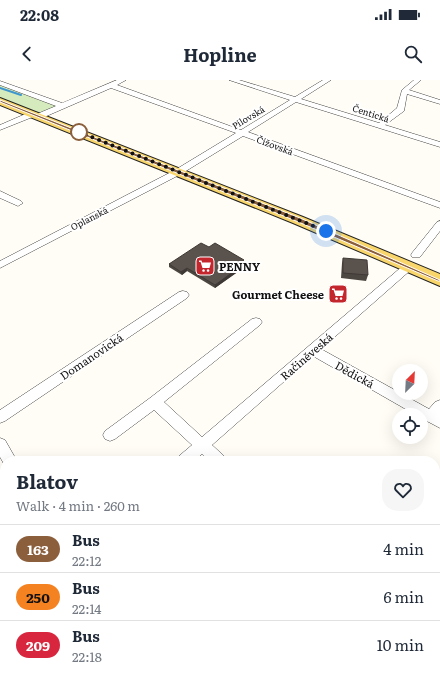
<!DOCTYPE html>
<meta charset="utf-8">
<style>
:root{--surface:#fff;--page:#f6f6f7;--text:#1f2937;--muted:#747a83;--line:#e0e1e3}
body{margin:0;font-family:Literata,serif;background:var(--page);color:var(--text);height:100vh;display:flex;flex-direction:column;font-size:15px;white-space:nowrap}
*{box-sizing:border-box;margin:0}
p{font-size:13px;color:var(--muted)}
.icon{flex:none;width:22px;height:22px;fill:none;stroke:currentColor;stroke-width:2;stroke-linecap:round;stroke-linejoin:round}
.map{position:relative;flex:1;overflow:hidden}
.drawer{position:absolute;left:0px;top:376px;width:440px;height:220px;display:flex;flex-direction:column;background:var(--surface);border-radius:16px 16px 0 0;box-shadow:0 4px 16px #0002}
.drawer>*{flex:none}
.badge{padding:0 8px;border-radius:13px;font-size:14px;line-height:26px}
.needle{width:26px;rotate:24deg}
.buttons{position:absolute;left:392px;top:284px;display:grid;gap:8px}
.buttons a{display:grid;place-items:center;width:36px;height:36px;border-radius:50%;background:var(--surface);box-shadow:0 4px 16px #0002;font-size:20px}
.you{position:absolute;width:20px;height:20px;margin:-10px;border:3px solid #fff;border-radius:50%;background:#1a73e8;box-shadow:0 0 0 6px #1a73e833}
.map>.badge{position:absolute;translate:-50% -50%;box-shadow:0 0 0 2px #fff}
.round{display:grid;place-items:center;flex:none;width:42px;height:42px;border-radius:16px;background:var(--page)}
.head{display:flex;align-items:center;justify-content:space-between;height:68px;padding:0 16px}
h1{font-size:19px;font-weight:700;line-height:30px}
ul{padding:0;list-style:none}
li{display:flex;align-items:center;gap:12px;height:48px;padding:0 16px;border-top:1px solid var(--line)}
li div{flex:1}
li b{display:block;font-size:15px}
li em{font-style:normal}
li .badge{min-width:44px;font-weight:700;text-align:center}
.status{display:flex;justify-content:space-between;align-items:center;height:28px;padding:0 20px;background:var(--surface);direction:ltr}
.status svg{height:11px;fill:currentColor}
header{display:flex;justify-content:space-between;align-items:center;height:52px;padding:0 16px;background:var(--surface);font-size:18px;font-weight:700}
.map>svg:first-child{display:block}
.green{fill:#d5ebbd}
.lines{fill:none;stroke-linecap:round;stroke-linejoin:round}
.stream{stroke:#3f96cf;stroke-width:2}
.street-casing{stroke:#444;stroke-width:1}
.primary-casing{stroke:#222;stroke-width:2}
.street{fill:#fff;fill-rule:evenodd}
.primary{fill:#f9d66b;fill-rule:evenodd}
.wall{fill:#4d4742}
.shaded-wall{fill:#3f3936}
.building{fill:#5a524d;stroke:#3f3936}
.line{fill:#8b5e3c;stroke:#fff}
.walk{stroke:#111;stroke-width:4;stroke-dasharray:0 7.2}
.stop-dot{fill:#fff;stroke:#8b5e3c;stroke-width:2}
.labels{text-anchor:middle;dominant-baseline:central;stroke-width:4;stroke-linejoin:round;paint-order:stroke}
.far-street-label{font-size:9px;fill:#111;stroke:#fff}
.poi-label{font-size:11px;font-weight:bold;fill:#111;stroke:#fff;text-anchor:start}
.street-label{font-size:11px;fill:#111;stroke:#fff}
</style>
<div class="status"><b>22:08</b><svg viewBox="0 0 49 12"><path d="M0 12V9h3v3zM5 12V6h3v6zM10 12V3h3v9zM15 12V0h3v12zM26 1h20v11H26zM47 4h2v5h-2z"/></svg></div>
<header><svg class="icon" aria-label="back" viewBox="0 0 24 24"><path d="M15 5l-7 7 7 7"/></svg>Hopline<svg class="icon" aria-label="search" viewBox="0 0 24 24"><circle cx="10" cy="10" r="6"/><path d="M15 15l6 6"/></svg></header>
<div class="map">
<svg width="440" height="596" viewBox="0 0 440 596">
<rect width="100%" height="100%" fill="#fffdf5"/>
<path class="green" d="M0,3L63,26L39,36L0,21Z"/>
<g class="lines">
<path class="stream" d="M0,8L21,15"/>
<g class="street-casing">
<path id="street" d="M117,0H126L117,5L241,50L290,20L229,0H239L295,17L323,0H331L301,19L379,43L397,28L402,10L414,0H421L409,10L440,20V24L407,14L404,31L385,45L440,62V67L296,22L248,52L440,122V128L243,56L181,94L0,188V181L175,90L236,53L111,8L42,38H36L35,36L0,50V45L30,32H36L37,34L56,26L0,5V1L62,23Z
M0,111L21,121L23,123L18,126L0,118Z
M440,141V151L420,177H412L411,175L412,173L437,142Z
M409,183L413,184L414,186L413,188L321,269L429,329L435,322L440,320V348L421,338V335H416L313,276L212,365L224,376L226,381H209L202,374L194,381H177L179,376L192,365L154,330L115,359L110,361L105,359L103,355L105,351L150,318L252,239L256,238L260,239L262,242L260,245L164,322L202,357L405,184Z
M183,211L187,212L189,215L187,218L5,341L0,343V330L179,212Z
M0,358L5,360L17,381H5V386L0,377Z
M5,524V543L0,545V526Z
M435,577L440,579V596H432L428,591H435Z
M125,591H146L148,596H128Z"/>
</g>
<g class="primary-casing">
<path id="primary" d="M0,18L303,137L440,194V206L293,143L0,25Z"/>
</g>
<use href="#street" class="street"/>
<use href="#primary" class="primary"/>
</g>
<path class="wall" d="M209,167L244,183H243L244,184V187L215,208L187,191L182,195L169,187V184Z
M343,178L368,195L366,201L341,198L342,183Z"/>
<path class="shaded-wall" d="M244,184V187L242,189L215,208V205Z
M187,188V191L182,195L181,192Z"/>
<path class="building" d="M201,163L209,167L215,163L244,180L241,182L244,184L215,205L187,188L181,192L169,184Z
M343,178L367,180L368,195L343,193Z"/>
<path class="line" d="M0,20L300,138L440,200V201H438L296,141L0,22Z"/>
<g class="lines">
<path class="walk" d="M79,52L326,151"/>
</g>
<defs>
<g id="supermarket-square" transform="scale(1)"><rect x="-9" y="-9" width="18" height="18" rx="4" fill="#c4262e" stroke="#fff"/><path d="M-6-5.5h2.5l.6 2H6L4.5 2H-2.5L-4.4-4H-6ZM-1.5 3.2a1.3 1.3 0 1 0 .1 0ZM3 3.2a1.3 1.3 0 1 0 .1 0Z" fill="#fff"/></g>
</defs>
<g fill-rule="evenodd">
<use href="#supermarket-square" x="205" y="186"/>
<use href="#supermarket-square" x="338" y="214"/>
</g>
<circle class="stop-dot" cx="79" cy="52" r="8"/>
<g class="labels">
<g class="far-street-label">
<text transform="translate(371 33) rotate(18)">Čentická</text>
<text transform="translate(248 37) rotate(-31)">Pilovská</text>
<text transform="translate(275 65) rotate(20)">Čížovská</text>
<text transform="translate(89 138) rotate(-27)">Oplanská</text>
</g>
<g class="poi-label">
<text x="219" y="186">PENNY</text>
<text x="324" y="214" text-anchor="end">Gourmet Cheese</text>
</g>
<g class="street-label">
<text transform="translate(91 276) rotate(-34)">Domanovická</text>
<text transform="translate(306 276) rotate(-41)">Račiněveská</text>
<text transform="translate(355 294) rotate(29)">Dědická</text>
</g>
</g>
</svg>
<div class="buttons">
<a><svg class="needle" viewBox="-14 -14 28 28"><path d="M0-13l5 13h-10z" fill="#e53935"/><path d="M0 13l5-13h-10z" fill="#747a83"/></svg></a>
<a><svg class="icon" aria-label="locate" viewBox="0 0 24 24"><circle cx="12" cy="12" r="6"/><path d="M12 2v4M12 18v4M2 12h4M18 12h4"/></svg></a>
</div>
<div class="you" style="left:326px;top:151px"></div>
<section class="drawer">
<div class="head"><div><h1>Blatov</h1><p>Walk · 4 min · 260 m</p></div><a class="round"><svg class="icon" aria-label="heart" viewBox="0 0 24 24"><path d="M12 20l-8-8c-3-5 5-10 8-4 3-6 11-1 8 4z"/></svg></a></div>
<ul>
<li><span class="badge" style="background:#8b5e3c;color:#fff">163</span><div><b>Bus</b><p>22:12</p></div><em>4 min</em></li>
<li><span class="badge" style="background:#f58220;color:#111">250</span><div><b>Bus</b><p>22:14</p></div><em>6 min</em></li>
<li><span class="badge" style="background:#d7263d;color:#fff">209</span><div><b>Bus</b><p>22:18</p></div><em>10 min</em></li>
</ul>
</section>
</div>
